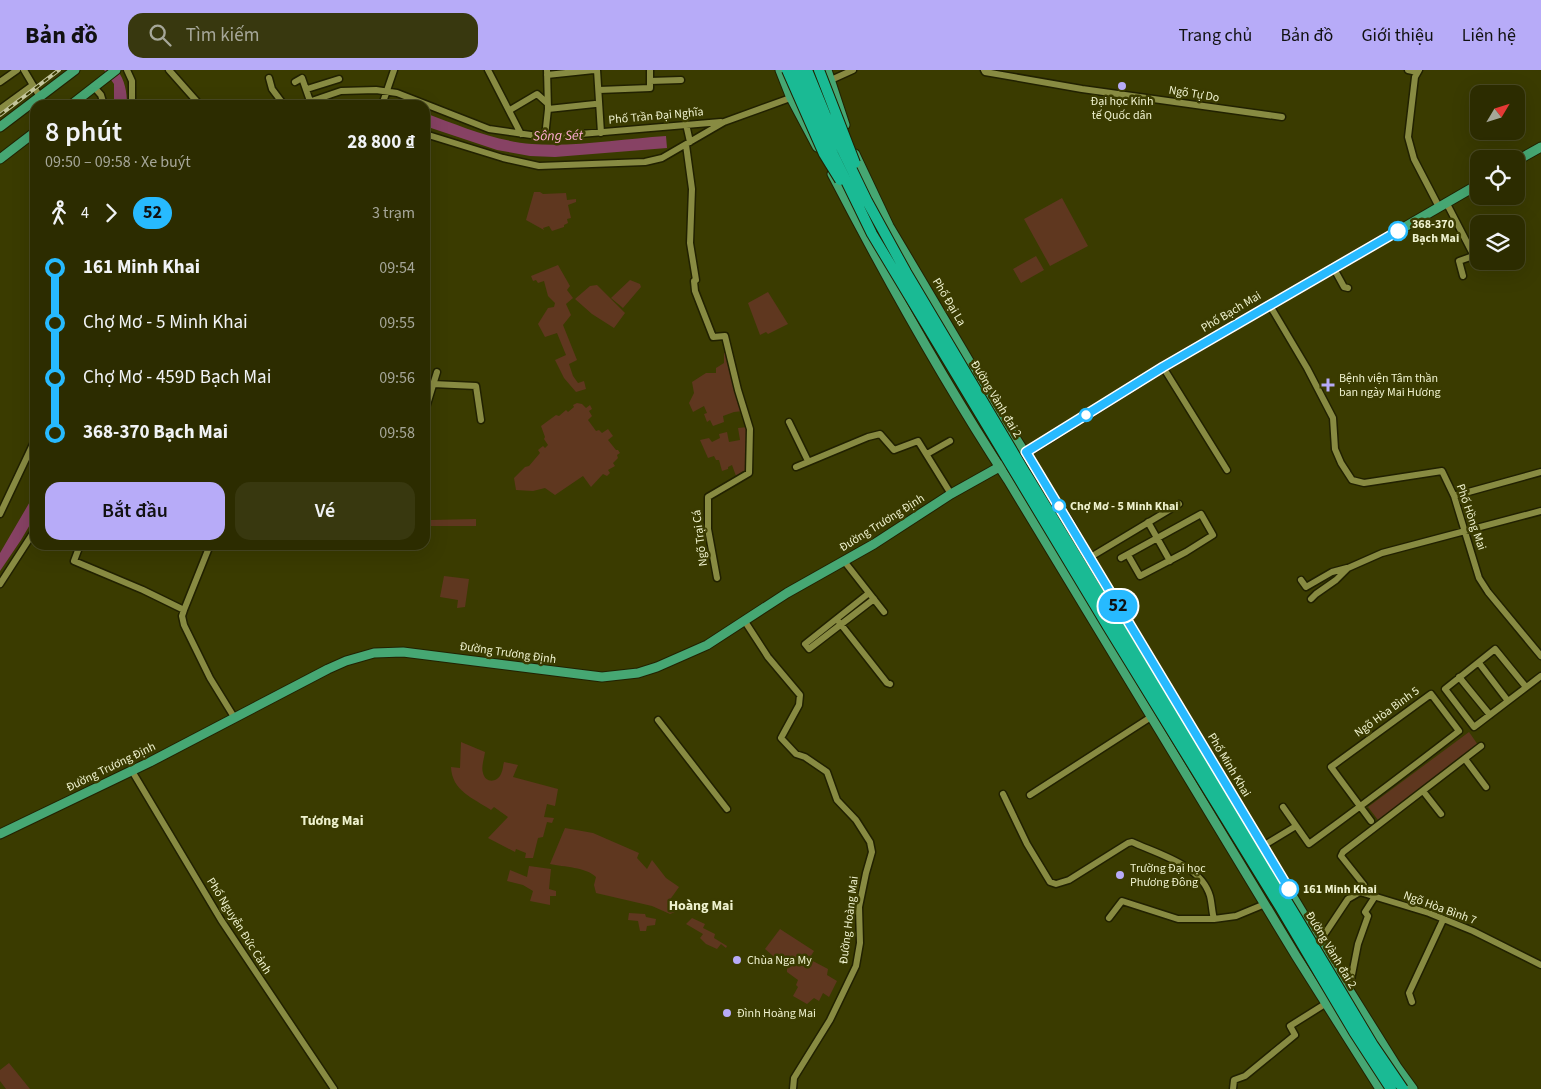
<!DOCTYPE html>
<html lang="vi">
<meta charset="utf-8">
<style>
:root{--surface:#2c2c00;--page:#38380f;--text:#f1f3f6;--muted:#a6a799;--line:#484822;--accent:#b7abf8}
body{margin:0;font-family:"Source Sans 3",sans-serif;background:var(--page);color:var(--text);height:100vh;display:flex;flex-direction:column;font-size:19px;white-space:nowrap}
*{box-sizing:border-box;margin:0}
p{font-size:16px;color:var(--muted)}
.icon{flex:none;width:28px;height:28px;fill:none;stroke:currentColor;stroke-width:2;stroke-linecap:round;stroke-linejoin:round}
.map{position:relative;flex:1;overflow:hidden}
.panel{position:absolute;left:30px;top:30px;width:400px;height:450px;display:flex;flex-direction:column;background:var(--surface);border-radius:15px;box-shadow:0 5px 20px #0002,0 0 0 1px var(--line)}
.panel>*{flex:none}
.badge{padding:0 10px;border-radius:16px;font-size:18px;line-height:32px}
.needle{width:32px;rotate:52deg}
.fabs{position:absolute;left:1470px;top:15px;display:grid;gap:10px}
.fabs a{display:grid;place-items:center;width:55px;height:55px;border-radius:10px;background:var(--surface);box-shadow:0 5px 20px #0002,0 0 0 1px var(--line);font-size:25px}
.map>.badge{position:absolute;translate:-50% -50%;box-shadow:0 0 0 2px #fff}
.legs{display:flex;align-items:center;gap:8px;height:55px;padding:0 15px;font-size:16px}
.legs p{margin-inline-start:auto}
.headline{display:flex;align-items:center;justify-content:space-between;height:85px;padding:0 15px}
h1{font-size:28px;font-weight:600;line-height:38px}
.primary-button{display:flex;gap:10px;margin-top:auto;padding:10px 15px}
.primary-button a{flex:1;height:58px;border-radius:15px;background:var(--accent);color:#111;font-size:20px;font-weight:600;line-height:58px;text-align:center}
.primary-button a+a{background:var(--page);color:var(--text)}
ul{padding:0 15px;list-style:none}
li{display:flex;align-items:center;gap:18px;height:55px;font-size:19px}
li i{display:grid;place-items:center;width:8px;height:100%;margin:0 6px;background:currentColor}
li i::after{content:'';width:12px;height:12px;margin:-6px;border:4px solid;border-radius:50%;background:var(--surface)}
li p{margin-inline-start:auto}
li:first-child i{background:linear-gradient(#0000 50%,currentColor 0)}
li:last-child i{background:linear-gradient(currentColor 50%,#0000 0)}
header{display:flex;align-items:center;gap:30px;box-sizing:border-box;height:70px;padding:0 25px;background:var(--accent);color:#111}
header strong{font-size:24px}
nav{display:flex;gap:28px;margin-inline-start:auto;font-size:18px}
.search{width:350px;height:45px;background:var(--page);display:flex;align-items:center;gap:12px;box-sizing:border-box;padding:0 18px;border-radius:15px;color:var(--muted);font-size:19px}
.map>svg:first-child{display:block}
.green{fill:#5f371f}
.water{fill:#874264}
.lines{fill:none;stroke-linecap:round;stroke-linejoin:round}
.minor-casing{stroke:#212100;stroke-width:9}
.major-casing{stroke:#212100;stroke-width:11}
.minor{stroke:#888b42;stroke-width:6}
.major{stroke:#46a773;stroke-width:9}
.rail-casing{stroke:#c4c69d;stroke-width:4}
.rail{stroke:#3a3b00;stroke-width:2;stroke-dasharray:5.5;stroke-linecap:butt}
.highway-bridge-casing{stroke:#212100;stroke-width:12;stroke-linecap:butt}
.highway-bridge{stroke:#1aba94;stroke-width:10}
.line-1-casing{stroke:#fff;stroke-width:11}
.line-1{stroke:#27baff;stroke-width:8}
.poi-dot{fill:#b7abf8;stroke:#3a3b00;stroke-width:2}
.stop-1-dot{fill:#fff;stroke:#27baff;stroke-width:2.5}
.labels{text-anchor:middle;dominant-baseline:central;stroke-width:5;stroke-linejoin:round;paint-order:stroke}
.street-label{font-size:12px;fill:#eff2ce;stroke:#3a3b00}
.poi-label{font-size:12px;fill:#eff2ce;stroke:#3a3b00;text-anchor:start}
.stop-label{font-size:12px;font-weight:bold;fill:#eff2ce;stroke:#3a3b00;text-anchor:start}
.water-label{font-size:14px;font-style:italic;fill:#ffacd2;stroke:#3a3b00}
.neighbourhood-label{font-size:14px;font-weight:bold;fill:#eff2ce;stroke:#3a3b00}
</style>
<header>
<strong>Bản đồ</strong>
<div class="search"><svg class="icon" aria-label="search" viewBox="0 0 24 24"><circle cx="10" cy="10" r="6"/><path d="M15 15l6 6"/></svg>Tìm kiếm</div>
<nav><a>Trang chủ</a><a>Bản đồ</a><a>Giới thiệu</a><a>Liên hệ</a></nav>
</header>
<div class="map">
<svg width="1541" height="1019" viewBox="0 0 1541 1019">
<rect width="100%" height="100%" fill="#3a3b00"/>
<path class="green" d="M534,122H540L543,124L566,123L567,130L576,129V132L568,135L571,148L567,149L568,153L564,155V157L552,161L549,156L543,158L544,160L526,150Z
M1062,128L1088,176L1050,196L1024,149Z
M1036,186L1044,200L1021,213L1013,199Z
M558,195L570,216L567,220L573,228L566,234L571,245L563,255L577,290L569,294L573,306L578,313L584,311L586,319L576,322L564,308L555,290L566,285L557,263L545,267L538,254L548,238L554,237L555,233L548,226L544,211L538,213L536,210L533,211L531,206Z
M630,210L640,214L641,217L623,238L611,228Z
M597,215L625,243L614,258L592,244L575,229L590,216Z
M768,222L788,254L768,264L766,262L760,265L748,233Z
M724,283H728L743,341L734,342L723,346L724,352L713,356L710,350L707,352L704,344L707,343L704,336L693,342L689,333L694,323L692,312L706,303H716V298L724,293Z
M577,333L582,334L586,338L590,335L592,339L589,341L592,346L588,350L596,361L599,360L602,363L608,359L613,366L608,370L616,380H618L620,383L617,385L618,388L613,393L615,396L608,400L610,403L607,406L603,404L591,417L583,406L555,425L545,418L533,421L516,420L514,408L525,397L529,396L540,383L538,380L543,376L545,378L548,375L544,369L545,367L541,356L556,345L559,346L566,340L568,342L574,337L573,335Z
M748,357V398L736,406L732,395L728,397V399L722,401L719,390H716L714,386L708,388L700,370L709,368L712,372L720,368L719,364L727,362L729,372L740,370L738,358Z
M476,449V456H430V450Z
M444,506L469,509L465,537L457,538L458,530L440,527Z
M1469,662L1478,675L1378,750L1368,737Z
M461,672L485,682C484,689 481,697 483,703C485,713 497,713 501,704C503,700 503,695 504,692L518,695L513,707L558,719L555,736L547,734L544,747L554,748L552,753L547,752L543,767L538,768L533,788H525L526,783L516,779L515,782L488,768L508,747L494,737L491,740C473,728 452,721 451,697L460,698Z
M565,758L593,763L639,783L637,788L647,799L652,790L666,808L679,817L669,831L678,837L675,842L670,844L652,836L596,823L594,815L596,807C586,797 564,797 550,794Z
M529,796L551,799L549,819L556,821V826H550V835L530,831L533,821L523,815L507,811L510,800L527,807Z
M629,843L645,844L646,847L656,849L655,855L647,856L646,861H640L638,851L628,850Z
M692,848L705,854L703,858L715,864L714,868L727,876L726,878L721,874L717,879L706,874L700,868L703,864L686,854Z
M780,859L814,881L809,889L828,899L827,905L837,911L829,927L823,923L819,931L814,928L807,934L793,926L798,917L796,915L798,910L787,902V898L765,879Z
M9,993L30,1019H6L0,1011V1000Z"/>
<path class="water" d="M104,0H117C125,10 127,22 127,35H114V14Z
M425,43C460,56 495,71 532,74C576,77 622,69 666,66L667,78L555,87L530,86L497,80L425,56Z
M35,423V446L21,470L0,501V483Z"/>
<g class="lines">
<g class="minor-casing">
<path id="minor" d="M24,0L40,27
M127,0L132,11V35
M169,0L200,35
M488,0L521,64
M597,0L601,63
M984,0L985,2L1082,19L1282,47
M1408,0L1417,2
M1419,0L1415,7L1408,67L1414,89L1439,137
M547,5L594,0
M269,8L272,19L284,35
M650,11L681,10
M0,12L17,0
M295,12L302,8L310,31
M94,17L101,25L104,35
M307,19L339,9
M811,19L853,0
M599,20L650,18V0
M300,35L341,21L376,20L397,23L489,59L545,67L721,52
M382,35L394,0
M0,39L33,15
M548,39L595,34
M510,40L537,24L547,33
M686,54L690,72
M425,64L503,88L539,96L645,92L662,88L724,52L793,27
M545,67L548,39L547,0
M686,75L692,119L690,173L696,210L694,211L695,221L713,267L725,266L738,320L750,359L749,403L708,427V459L717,508
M1446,132L1474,186L1476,194
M1333,197L1344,217L1348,218
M1463,206L1459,191L1479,184
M1269,234L1307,298L1333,348L1335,379L1341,393L1352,410L1364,413L1442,401L1454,426L1479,508L1488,522L1541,586
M1163,297L1227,400
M433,314L476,316L481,350
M425,341L437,302
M789,352L808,391
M927,384L950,371
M796,397L868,367L880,364L894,380L918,371L951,424
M1454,426L1541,402
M0,444L35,370
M1148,452L1170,491
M80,475L74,491L143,520L184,540
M210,475L184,540L182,546L184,555L210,608L234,647
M1089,488L1179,434
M1121,488L1201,444L1213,465L1186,482L1140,506L1128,485
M844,491L884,542
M1301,510L1306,517L1332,502L1347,498
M0,514L35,460
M869,523L805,574L809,579L874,529
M1311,529L1316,524L1336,510L1348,498L1382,483L1541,441
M744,550L768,587L800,625L799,635L781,668L796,684L805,687L827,702L837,730L856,750L870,772L872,782L866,803L859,837L860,873L856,896L830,950L794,1008L793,1019
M839,552L887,613L890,614
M1479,593L1508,631
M1459,607L1490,645
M1526,617L1495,579L1445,619L1474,657L1541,606
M658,650L727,739
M1465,689L1486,717
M132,701L221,850L334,1019
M1423,721L1441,744
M1003,724L1027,774L1050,812L1056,814L1069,810L1128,773L1132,772C1158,784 1201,795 1210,826C1212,834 1212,842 1214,849
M1030,725L1151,647
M1283,737L1309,774C1360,737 1410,699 1459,661L1431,624L1331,697L1371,751
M1263,776L1296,756
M1363,823L1364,815L1341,786L1343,782L1481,676
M1109,848L1122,831L1178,849H1214L1236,846L1265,834
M1320,871L1348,829L1360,822L1429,843L1473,861L1541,895
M1349,920L1358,874L1368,846L1365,842L1374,828
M1412,932L1409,923L1443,850
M1233,1019L1234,1010L1245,1006L1295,965L1290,956L1325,934"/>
</g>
<g class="major-casing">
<path id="major" d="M780,0L791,28L817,77
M827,0L845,55
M71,35L116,0
M0,57L75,0
M855,84L889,156L1001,345L1070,454L1089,488L1349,920L1397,997L1413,1019
M0,89L35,62
M1516,91L1541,77
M832,104C886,208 944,312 1008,410L1296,886L1380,1019
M0,764L150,692L328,599L346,591L374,583L403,582L602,607L638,603L657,597L707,575L787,523L874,474L951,424L1035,377L1163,297L1479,114"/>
</g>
<use href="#minor" class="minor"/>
<use href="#major" class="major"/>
<g class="rail-casing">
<path id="rail" d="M0,45L59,0"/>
</g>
<use href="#rail" class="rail"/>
<g class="highway-bridge-casing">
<path id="highway-bridge" d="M787,0L824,84L840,110
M797,0L833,84L872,164L1108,557L1280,837L1354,962L1391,1019
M807,0L825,44L867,131L906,202L1023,399L1297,848L1373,975L1403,1019
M819,0L855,93"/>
</g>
<use href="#highway-bridge" class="highway-bridge"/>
</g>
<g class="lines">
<g class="line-1-casing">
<path id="line-1" d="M1289,819L1026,382L1163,297L1398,161"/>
</g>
<use href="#line-1" class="line-1"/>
</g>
<g class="poi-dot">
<circle cx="1122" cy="16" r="5"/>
<path d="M1325.5 307.5h5v5h5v5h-5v5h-5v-5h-5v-5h5z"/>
<circle cx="1120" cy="805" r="5"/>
<circle cx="737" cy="890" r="5"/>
<circle cx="727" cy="943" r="5"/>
</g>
<g class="stop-1-dot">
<circle cx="1398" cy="161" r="9"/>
<circle cx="1086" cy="345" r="6"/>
<circle cx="1059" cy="436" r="6"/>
<circle cx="1289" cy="819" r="9"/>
</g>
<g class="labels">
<g class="street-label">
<text transform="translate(1194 24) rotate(9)">Ngõ Tự Do</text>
<text transform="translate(656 46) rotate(-5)">Phố Trần Đại Nghĩa</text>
<text transform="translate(949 232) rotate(59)">Phố Đại La</text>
<text transform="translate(1231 242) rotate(-31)">Phố Bạch Mai</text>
<text transform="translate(996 329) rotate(59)">Đường Vành đai 2</text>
<text transform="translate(1471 447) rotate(71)">Phố Hồng Mai</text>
<text transform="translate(882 453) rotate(-32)">Đường Trương Định</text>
<text transform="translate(700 468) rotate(-97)">Ngõ Trại Cá</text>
<text transform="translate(508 583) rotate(8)">Đường Trương Định</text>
<text transform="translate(1387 642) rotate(-36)">Ngõ Hòa Bình 5</text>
<text transform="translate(1229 695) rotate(59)">Phố Minh Khai</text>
<text transform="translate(111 697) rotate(-26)">Đường Trương Định</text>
<text transform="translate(1440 838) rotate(20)">Ngõ Hòa Bình 7</text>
<text transform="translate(849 850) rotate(-83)">Đường Hoàng Mai</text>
<text transform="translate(239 856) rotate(58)">Phố Nguyễn Đức Cảnh</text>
<text transform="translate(1331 880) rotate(59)">Đường Vành đai 2</text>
</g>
<g class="poi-label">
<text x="1122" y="31" text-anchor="middle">Đại học Kinh<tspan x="1122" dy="14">tế Quốc dân</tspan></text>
<text x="1339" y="308">Bệnh viện Tâm thần<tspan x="1339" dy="14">ban ngày Mai Hương</tspan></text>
<text x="1130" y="798">Trường Đại học<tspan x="1130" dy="14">Phương Đông</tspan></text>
<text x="747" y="890">Chùa Nga My</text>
<text x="737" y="943">Đình Hoàng Mai</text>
</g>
<g class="stop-label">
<text x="1412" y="154">368-370<tspan x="1412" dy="14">Bạch Mai</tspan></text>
<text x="1070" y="436">Chợ Mơ - 5 Minh Khai</text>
<text x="1303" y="819">161 Minh Khai</text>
</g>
<g class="water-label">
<text transform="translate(558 66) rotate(-1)">Sông Sét</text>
</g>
<g class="neighbourhood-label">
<text x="332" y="751">Tương Mai</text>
<text x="701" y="836">Hoàng Mai</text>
</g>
</g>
</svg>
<div class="fabs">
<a><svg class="needle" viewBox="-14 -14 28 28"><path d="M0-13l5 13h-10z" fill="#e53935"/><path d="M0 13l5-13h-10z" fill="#a6a799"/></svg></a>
<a><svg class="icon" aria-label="locate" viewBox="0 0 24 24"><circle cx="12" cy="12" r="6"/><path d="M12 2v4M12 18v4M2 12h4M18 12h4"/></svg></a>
<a><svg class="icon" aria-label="layers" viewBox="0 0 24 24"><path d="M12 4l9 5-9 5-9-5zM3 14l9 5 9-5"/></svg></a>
</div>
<b class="badge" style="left:1118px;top:536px;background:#27baff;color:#111">52</b>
<section class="panel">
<div class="headline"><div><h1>8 phút</h1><p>09:50 – 09:58 · Xe buýt</p></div><b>28 800 ₫</b></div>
<div class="legs"><svg class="icon" aria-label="walk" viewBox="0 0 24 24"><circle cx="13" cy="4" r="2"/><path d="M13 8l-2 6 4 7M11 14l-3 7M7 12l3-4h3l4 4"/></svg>4<svg class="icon" aria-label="forward" viewBox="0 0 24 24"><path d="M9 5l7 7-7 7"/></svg><b class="badge" style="background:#27baff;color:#111">52</b><p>3 trạm</p></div>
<ul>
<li><i style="color:#27baff"></i><b>161 Minh Khai</b><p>09:54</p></li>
<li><i style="color:#27baff"></i><span>Chợ Mơ - 5 Minh Khai</span><p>09:55</p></li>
<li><i style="color:#27baff"></i><span>Chợ Mơ - 459D Bạch Mai</span><p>09:56</p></li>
<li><i style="color:#27baff"></i><b>368-370 Bạch Mai</b><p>09:58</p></li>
</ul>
<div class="primary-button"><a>Bắt đầu</a><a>Vé</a></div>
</section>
</div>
